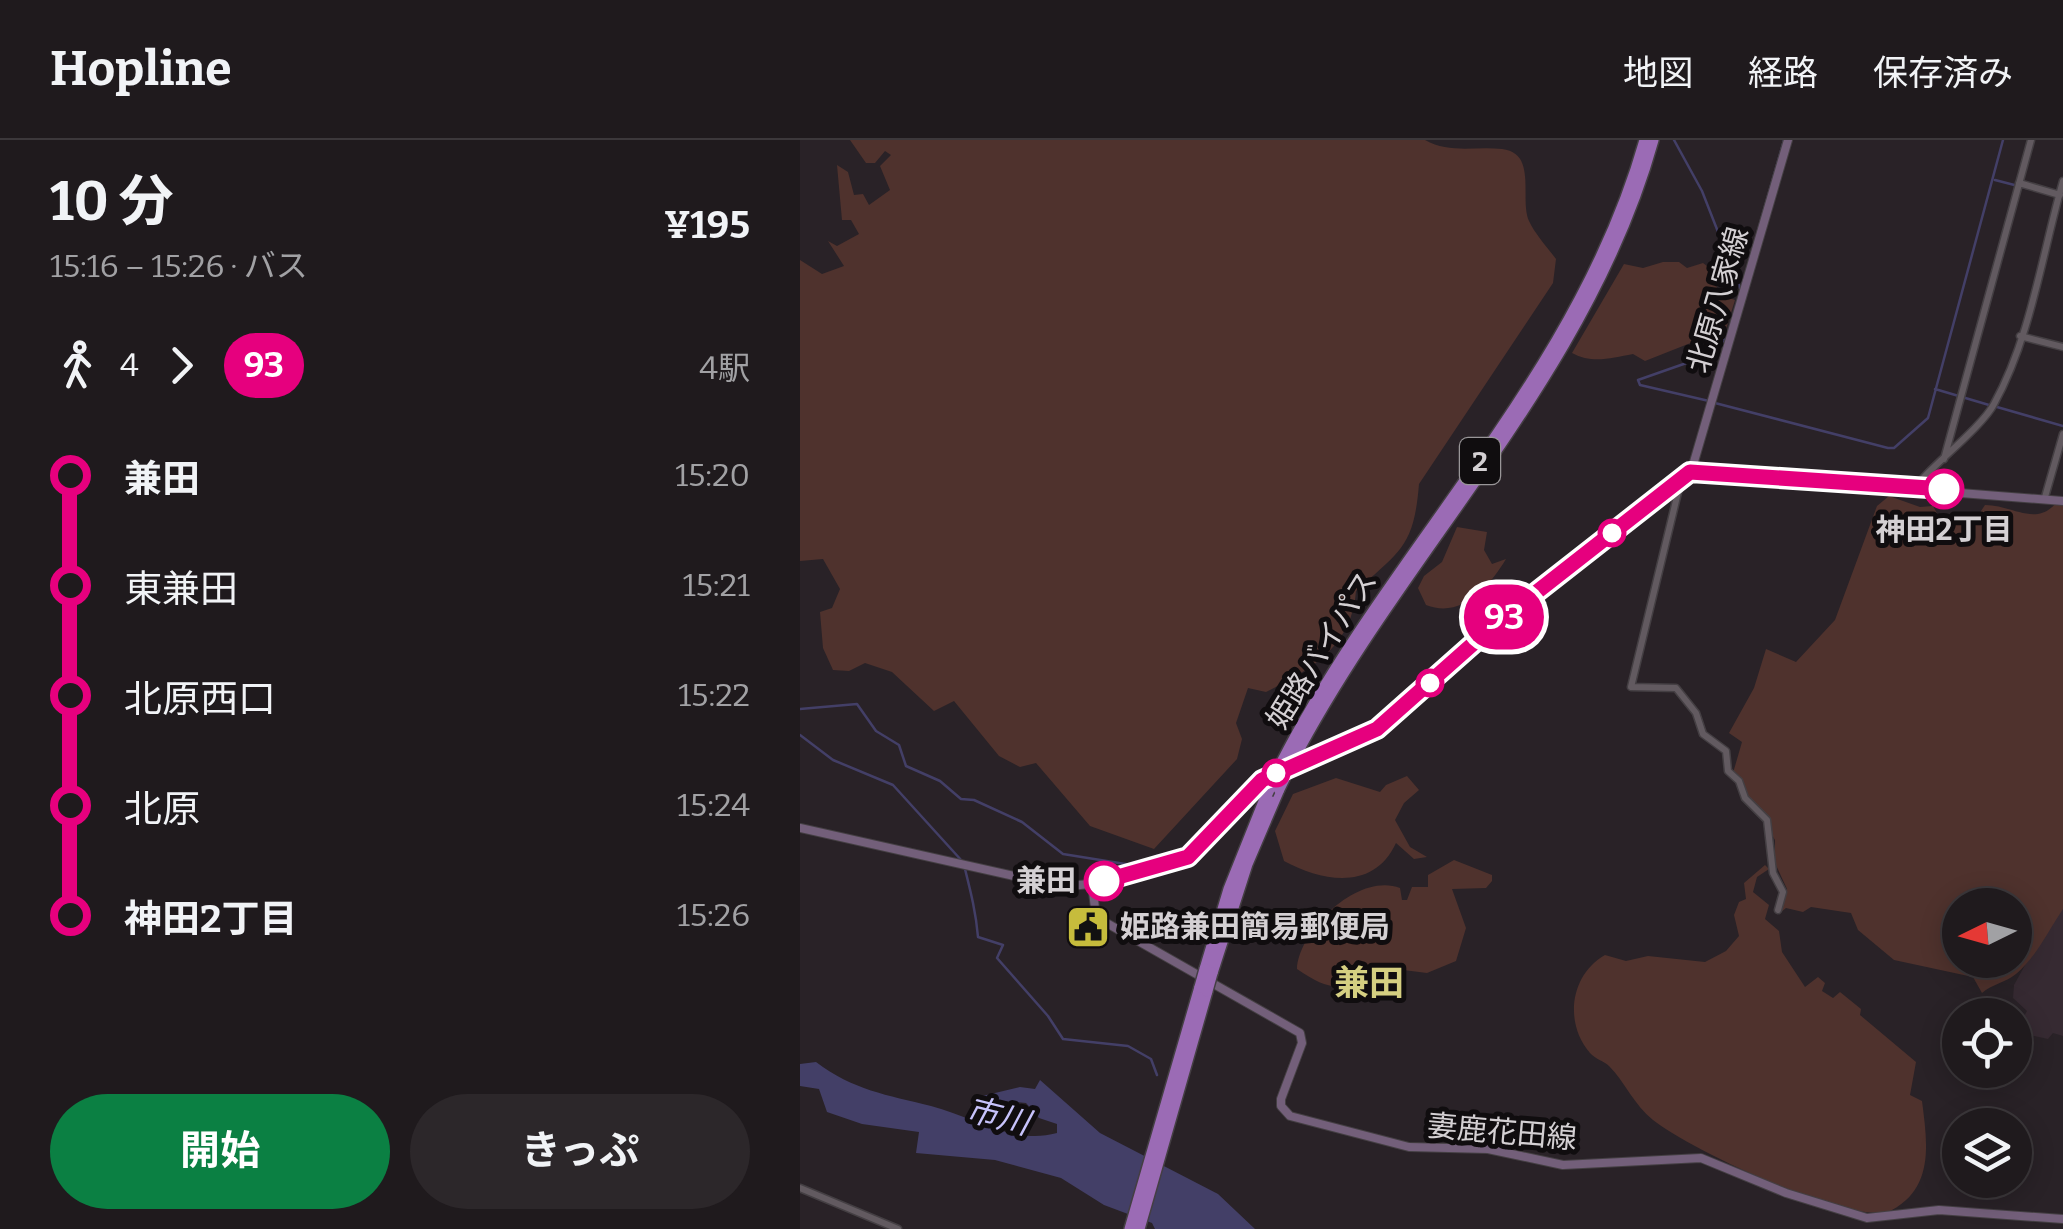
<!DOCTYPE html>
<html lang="ja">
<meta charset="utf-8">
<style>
:root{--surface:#1f1a1d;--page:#2c272a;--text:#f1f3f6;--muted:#a1a1a4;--line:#3c383b;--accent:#0b8043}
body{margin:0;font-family:Bitter,"Noto Sans JP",serif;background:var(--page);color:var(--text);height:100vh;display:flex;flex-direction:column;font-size:38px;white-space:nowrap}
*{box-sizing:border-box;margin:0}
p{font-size:32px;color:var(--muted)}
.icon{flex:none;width:55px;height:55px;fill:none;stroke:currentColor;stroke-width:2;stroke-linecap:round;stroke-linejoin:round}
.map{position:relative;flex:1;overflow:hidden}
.details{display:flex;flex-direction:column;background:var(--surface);width:800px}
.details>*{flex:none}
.badge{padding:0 20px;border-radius:32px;font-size:35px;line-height:65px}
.needle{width:65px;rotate:265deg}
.buttons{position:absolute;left:1142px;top:748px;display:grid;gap:20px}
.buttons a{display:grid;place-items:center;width:90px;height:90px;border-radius:50%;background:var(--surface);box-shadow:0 5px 25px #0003,0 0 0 2px var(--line);font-size:50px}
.map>.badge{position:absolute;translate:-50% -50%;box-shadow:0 0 0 5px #fff}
.legs{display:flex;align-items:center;gap:15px;height:110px;padding:0 50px;font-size:32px}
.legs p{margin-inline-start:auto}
.headline{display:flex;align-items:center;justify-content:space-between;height:170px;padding:0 50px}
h1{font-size:55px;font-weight:700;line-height:75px}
.button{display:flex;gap:20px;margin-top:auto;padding:20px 50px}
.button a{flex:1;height:115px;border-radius:60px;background:var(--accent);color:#fff;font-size:40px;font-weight:700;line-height:115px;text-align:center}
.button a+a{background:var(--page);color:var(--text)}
ul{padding:0 50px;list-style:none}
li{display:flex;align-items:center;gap:35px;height:110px;font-size:38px}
li i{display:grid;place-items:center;width:15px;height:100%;margin:0 12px;background:currentColor}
li i::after{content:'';width:25px;height:25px;margin:-12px;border:8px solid;border-radius:50%;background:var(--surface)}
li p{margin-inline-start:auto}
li:first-child i{background:linear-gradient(#0000 50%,currentColor 0)}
li:last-child i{background:linear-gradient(currentColor 50%,#0000 0)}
header{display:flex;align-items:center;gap:60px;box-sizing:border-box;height:140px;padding:0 50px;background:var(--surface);border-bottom:2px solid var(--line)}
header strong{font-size:48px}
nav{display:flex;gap:55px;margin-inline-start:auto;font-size:35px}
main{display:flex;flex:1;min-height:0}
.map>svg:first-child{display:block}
.built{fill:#362a32}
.green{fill:#4f322d;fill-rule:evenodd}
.water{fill:#433f67}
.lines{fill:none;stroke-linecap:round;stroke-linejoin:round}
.stream{stroke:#433f67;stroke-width:2.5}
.tertiary-casing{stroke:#443f43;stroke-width:9}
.secondary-casing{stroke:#443f43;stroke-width:10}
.motorway-casing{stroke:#443f43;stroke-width:14}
.tertiary{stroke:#625a60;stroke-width:6}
.secondary{stroke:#735f7a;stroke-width:8}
.motorway{stroke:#9b6bb5;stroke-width:11}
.motorway-bridge-casing{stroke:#443f43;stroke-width:14;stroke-linecap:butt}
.motorway-bridge{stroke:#9b6bb5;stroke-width:11}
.line-1-casing{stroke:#fff;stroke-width:22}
.line-1{stroke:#e6007e;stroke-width:15}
.stop-1-dot{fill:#fff;stroke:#e6007e;stroke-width:5}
.labels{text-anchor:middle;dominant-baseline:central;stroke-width:10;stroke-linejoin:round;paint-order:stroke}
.shield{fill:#100d0f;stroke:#999698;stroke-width:2.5}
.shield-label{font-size:28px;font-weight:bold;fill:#d4d0d3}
.street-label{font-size:30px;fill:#d4d0d3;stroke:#100d0f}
.stop-label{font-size:30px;font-weight:bold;fill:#d4d0d3;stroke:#100d0f}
.poi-label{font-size:30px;font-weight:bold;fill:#d4d0d3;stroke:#100d0f;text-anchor:start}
.water-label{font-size:32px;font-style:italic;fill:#c7c3fb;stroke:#100d0f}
.quarter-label{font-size:35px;font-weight:bold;fill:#d5cf81;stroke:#100d0f}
</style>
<header>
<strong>Hopline</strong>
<nav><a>地図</a><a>経路</a><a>保存済み</a></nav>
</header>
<main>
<section class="details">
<div class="headline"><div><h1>10 分</h1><p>15:16 – 15:26 · バス</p></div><b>¥195</b></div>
<div class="legs"><svg class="icon" aria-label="walk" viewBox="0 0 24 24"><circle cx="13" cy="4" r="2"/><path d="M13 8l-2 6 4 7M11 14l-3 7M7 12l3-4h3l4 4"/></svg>4<svg class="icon" aria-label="forward" viewBox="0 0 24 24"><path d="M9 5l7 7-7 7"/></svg><b class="badge" style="background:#e6007e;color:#fff">93</b><p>4駅</p></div>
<ul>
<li><i style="color:#e6007e"></i><b>兼田</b><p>15:20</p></li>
<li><i style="color:#e6007e"></i><span>東兼田</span><p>15:21</p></li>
<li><i style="color:#e6007e"></i><span>北原西口</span><p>15:22</p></li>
<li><i style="color:#e6007e"></i><span>北原</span><p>15:24</p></li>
<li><i style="color:#e6007e"></i><b>神田2丁目</b><p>15:26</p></li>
</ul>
<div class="button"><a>開始</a><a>きっぷ</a></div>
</section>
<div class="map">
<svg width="1263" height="1089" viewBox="0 0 1263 1089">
<rect width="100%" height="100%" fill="#292227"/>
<path class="built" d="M1263,756V896L1253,893L1248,899L1215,892L1227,871L1213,858L1214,845Z"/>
<path class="green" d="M50,0H625C650,14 675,6 702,9C738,13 719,59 729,81C735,94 747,107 756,119L753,143L619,344C614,407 600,411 556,451C552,506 512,529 466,552L448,548L436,583L442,599L437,619L354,709L290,686L236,623L220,627L199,616L154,561L134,571L92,532L65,523L49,531L33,530L23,508L20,472L32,468L40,449L23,419L0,421V120L22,134L44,126L28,101L37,106L59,94L51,80H42L37,25L48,32L54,55L63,54L69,65L90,50L80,26L91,15L85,11L75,23H66Z
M863,122H879L887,128L903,123L924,139L916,145L920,155L935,160L926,189L845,221L833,214C811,218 792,224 772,213L824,124L843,128Z
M1089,356L1120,367L1133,366L1138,375L1175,380L1185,365C1212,365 1236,387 1256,363L1263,365V769C1248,791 1237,816 1216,834C1205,843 1192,844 1182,853L1173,837L1094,820L1058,790L1051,773L1011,767L1003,772L986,768L981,772L987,749L975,723V700L933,633L942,602L929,593L954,548L966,509L996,522L1035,480L1077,366ZM1160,765H1215V820H1160Z
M657,387L687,392L684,410L692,424L706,419C689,447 662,479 626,465L618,448L624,436L642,422Z
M607,636L619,650L604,663L595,680L610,707L627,717L614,719L596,703C574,751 523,742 484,721L475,691L493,654L536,638L580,652L586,645Z
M654,720L692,735V741L686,748L652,749L666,788L656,821L627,833L564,825L561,829L569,839C536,851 527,849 497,829C499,790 558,732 600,748L602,760H607L612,747H628V735Z
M965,725L969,729L957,737L953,752L969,765L965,779L979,791L982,812L1005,847L1018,837L1025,843L1022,851L1033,858L1040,852L1061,869L1060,875L1116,922L1110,955L1122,961C1127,1001 1135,1047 1092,1070C1054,1089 886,1007 853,980C834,965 825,942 809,926C804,921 795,919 790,913C764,883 770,835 805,815L826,821L848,816L905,822L926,811L939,796L934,775L939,762L946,759L944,743Z"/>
<path class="water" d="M16,922C53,950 87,955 131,966C173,977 213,1005 257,993V984L239,978L226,963L174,958L220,947L235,949L240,940L300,993L418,1054L455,1089H355L352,1083L304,1065L261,1038L195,1020L116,1013L119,992L62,984L27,972L19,949L0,946V924Z"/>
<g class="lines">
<path class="stream" d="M874,0L902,51L940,148
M1195,40L1226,48
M943,143L984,0
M1135,249L1189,265
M909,261L840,245L838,240L915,213L928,193
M915,263L1088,308H1094L1128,278L1203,0
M1197,267L1263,286
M0,569L57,564L76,591L99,605L106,626L140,641L161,659L174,660L222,682L263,714L344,727L356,716H381
M0,595L33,620L93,645L162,721
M165,729C171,753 176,773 178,797L203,805L197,818L248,876L263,899L328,906L351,919L357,935"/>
<g class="tertiary-casing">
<path id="tertiary" d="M1219,43L1260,55
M1220,196L1263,207
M1144,319L1231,0
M881,340L831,547L876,548L896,573L903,594L926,611L928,631L939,641L945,658L967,680L973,733L983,752L978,770
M1117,347C1120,335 1181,289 1194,264C1231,197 1242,114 1263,41
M1245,357L1263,294
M0,1048L98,1089"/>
</g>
<g class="secondary-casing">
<path id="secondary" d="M891,332L988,0
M489,628L577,589L692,487L891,332L1263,361
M0,688L254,745C284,748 368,734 391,715C421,689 440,650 476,634
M292,743L296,777L500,893L502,903L481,959V966L490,976L609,1007L688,1009L763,1025L901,1018L986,1053L1067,1078L1139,1070L1263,1079"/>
</g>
<g class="motorway-casing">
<path id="motorway" d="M493,620C605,407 787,237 853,0
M481,624C591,408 778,239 845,0
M405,829L429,749L467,654
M412,833L447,724L479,649
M330,1089L400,847
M339,1089L407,851"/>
</g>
<use href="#tertiary" class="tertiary"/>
<use href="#secondary" class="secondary"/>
<use href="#motorway" class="motorway"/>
<g class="motorway-bridge-casing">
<path id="motorway-bridge" d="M479,649L493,620
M467,654L481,624
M400,847L405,829
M407,851L412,833"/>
</g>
<use href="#motorway-bridge" class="motorway-bridge"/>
</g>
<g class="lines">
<g class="line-1-casing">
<path id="line-1" d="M304,741L388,717L462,640L577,589L692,487L890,332L1144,349"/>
</g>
<use href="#line-1" class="line-1"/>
</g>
<defs>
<g id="civic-square" transform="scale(2.25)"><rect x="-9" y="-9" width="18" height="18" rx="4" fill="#c6bc3c" stroke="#100d0f"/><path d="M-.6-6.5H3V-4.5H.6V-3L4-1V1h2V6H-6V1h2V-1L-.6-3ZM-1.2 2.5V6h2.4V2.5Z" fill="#111"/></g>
</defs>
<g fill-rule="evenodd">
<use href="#civic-square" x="288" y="787"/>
</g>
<g class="stop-1-dot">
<circle cx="1144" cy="349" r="18"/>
<circle cx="812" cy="393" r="12"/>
<circle cx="630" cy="543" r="12"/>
<circle cx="476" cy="633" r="12"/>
<circle cx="304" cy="741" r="18"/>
</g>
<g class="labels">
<rect class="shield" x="660" y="298" width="40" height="46" rx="8"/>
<g class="shield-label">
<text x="680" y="321">2</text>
</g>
<g class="street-label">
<text transform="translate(918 160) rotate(-74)">北原八家線</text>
<text transform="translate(522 510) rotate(-58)">姫路バイパス</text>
<text transform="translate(702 992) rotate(5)">妻鹿花田線</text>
</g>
<g class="stop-label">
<text x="1144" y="390">神田2丁目</text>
<text x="276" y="741" text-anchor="end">兼田</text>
</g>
<g class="poi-label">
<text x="320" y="787">姫路兼田簡易郵便局</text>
</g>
<g class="water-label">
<text transform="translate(198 976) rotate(14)">市川</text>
</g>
<g class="quarter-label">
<text x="569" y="843">兼田</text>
</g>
</g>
</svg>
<div class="buttons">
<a><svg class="needle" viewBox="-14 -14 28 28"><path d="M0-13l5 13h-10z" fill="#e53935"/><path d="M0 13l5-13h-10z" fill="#a1a1a4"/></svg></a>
<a><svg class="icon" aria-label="locate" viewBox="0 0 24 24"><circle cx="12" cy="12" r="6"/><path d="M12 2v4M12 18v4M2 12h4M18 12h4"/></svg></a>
<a><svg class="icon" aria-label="layers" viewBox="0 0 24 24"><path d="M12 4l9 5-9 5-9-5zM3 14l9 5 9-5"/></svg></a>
</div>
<b class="badge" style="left:704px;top:477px;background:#e6007e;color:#fff">93</b>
</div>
</main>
